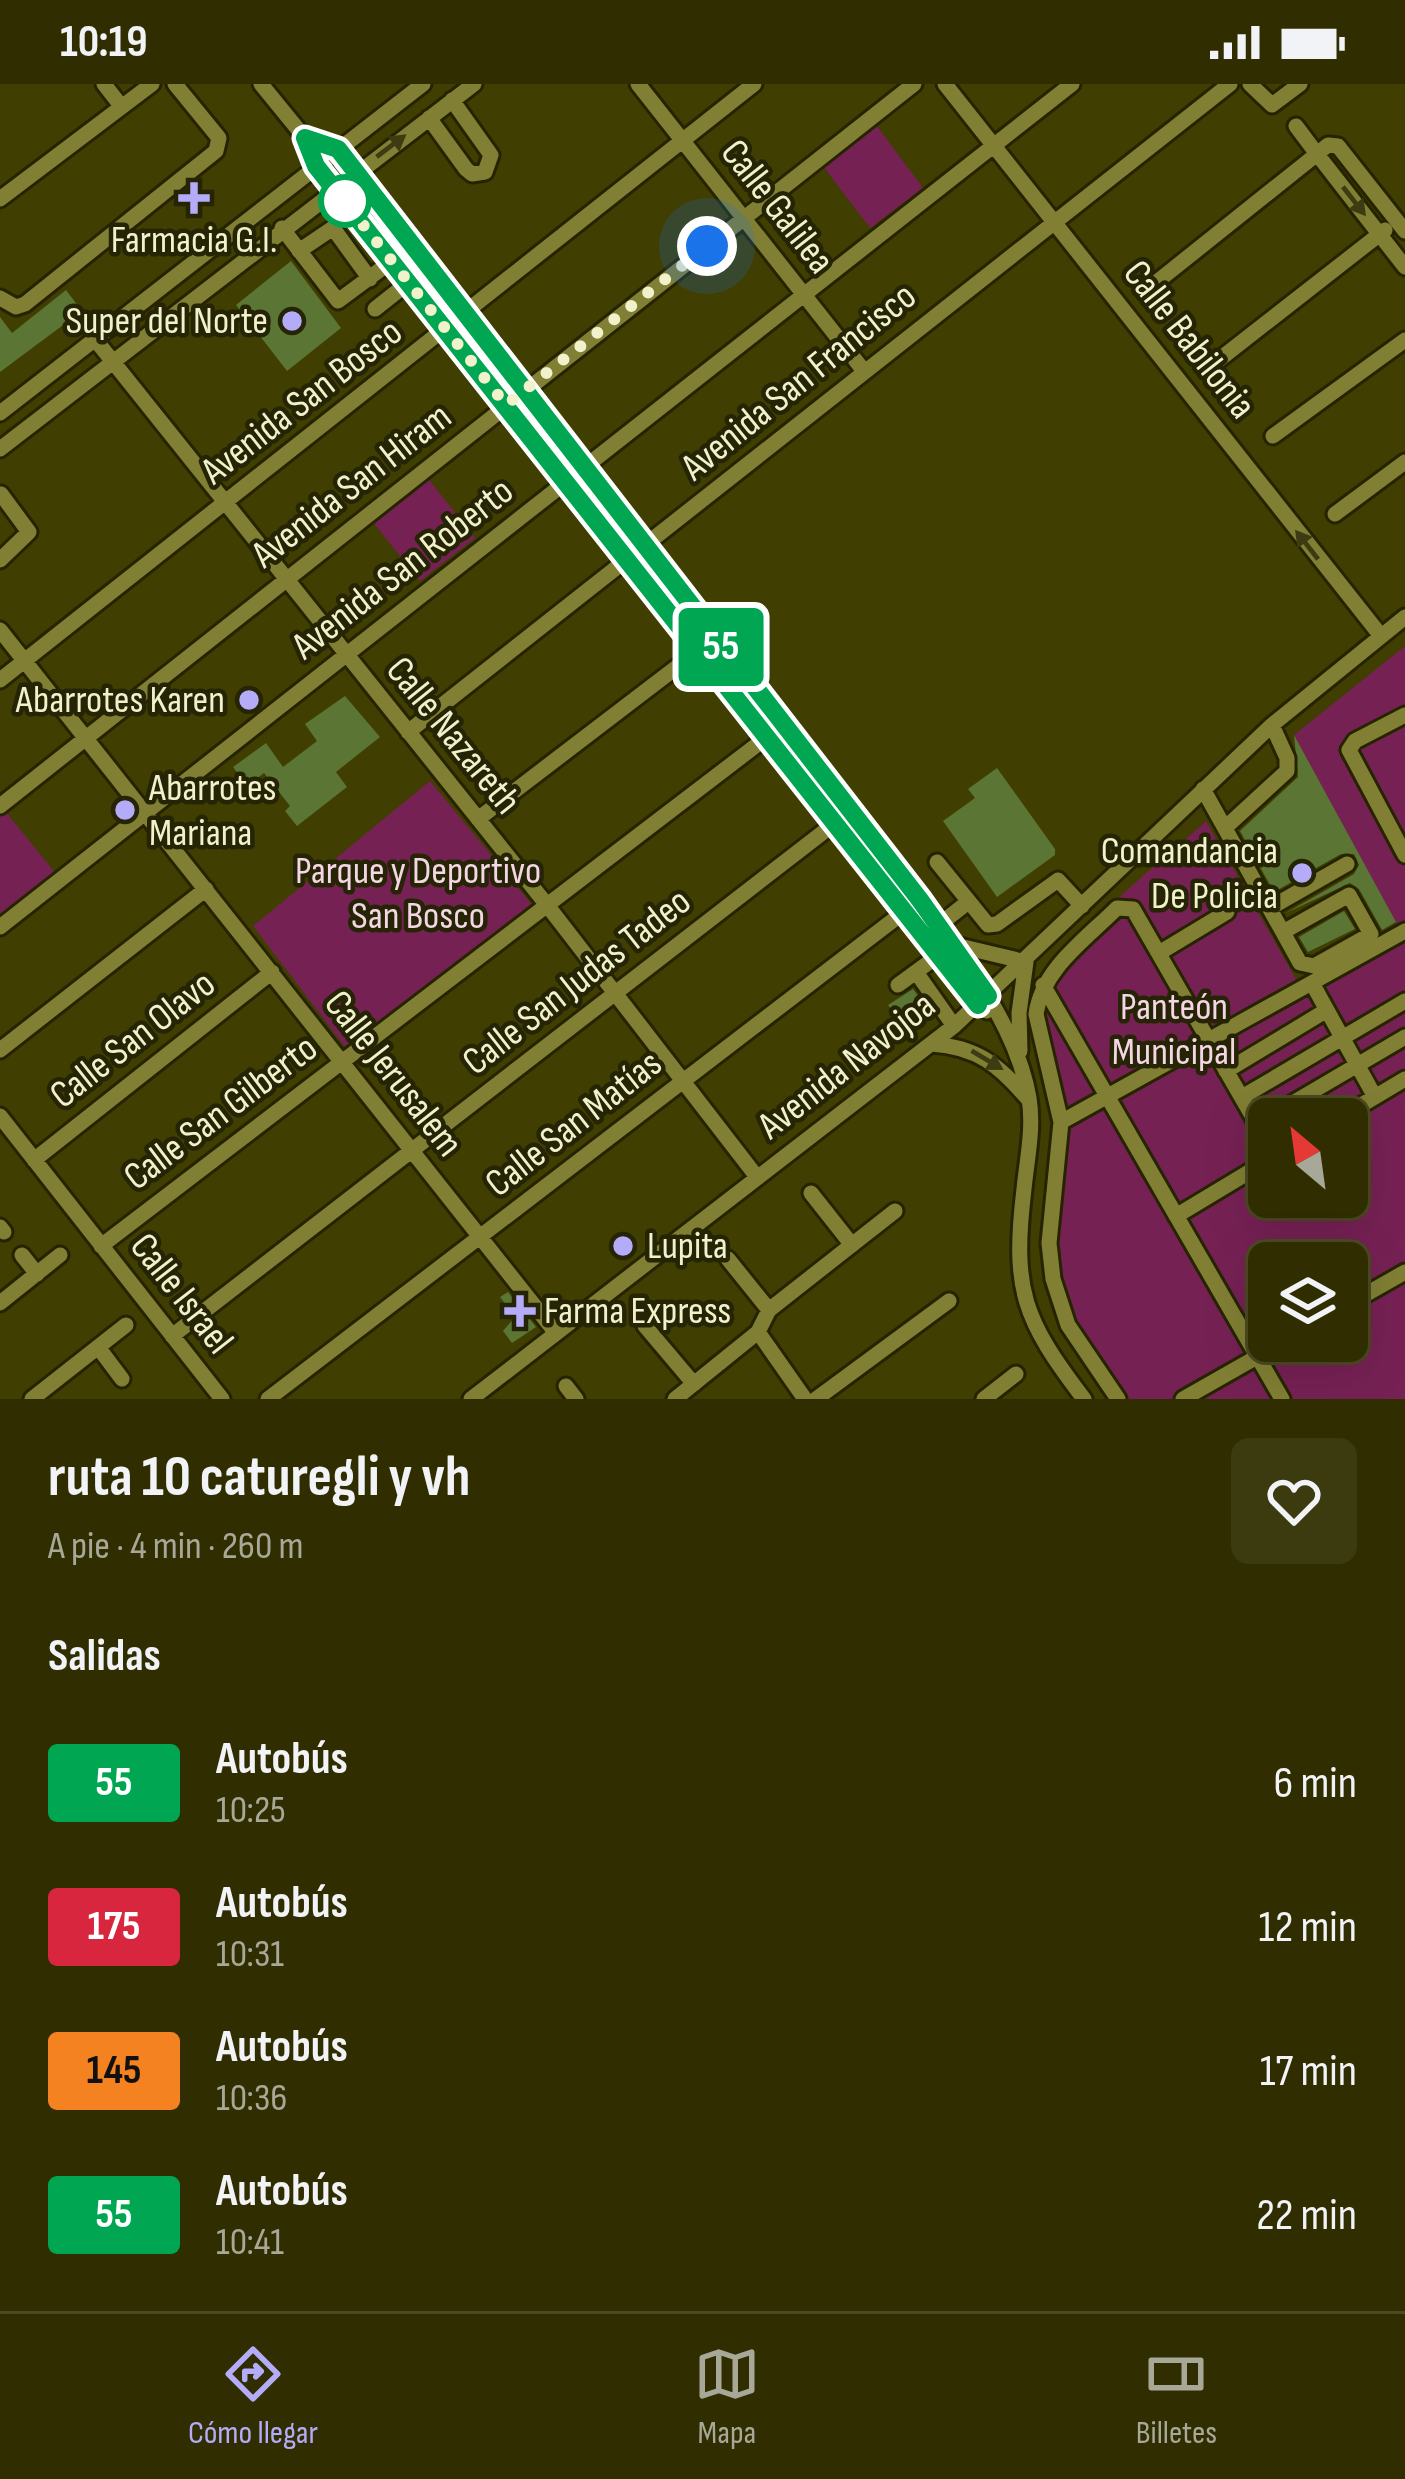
<!DOCTYPE html>
<html lang="es">
<meta charset="utf-8">
<style>
:root{--surface:#302e00;--page:#3c3a0f;--text:#f1f3f6;--muted:#a8a899;--line:#4b4a22;--accent:#b4acf9}
body{margin:0;font-family:"Sofia Sans Condensed",sans-serif;background:var(--page);color:var(--text);height:100vh;display:flex;flex-direction:column;font-size:45px;white-space:nowrap}
*{box-sizing:border-box;margin:0}
p{font-size:39px;color:var(--muted)}
.icon{flex:none;width:66px;height:66px;fill:none;stroke:currentColor;stroke-width:2;stroke-linecap:round;stroke-linejoin:round}
.map{position:relative;height:1315px;overflow:hidden}
.sheet{display:flex;flex-direction:column;background:var(--surface);flex:1}
.sheet>*{flex:none}
.badge{padding:0 24px;border-radius:9px;font-size:42px;line-height:78px}
.needle{width:78px;rotate:331deg}
.buttons{position:absolute;left:1248px;top:1014px;display:grid;gap:24px}
.buttons a{display:grid;place-items:center;width:120px;height:120px;border-radius:18px;background:var(--surface);box-shadow:0 12px 48px #0002,0 0 0 3px var(--line);font-size:60px}
.you{position:absolute;width:60px;height:60px;margin:-30px;border:9px solid #fff;border-radius:50%;background:#1a73e8;box-shadow:0 0 0 18px #1a73e833}
.map>.badge{position:absolute;translate:-50% -50%;box-shadow:0 0 0 6px #fff}
h2{padding:0 48px;font-size:45px;line-height:108px}
.round{display:grid;place-items:center;flex:none;width:126px;height:126px;border-radius:18px;background:var(--page)}
.head{display:flex;align-items:center;justify-content:space-between;height:204px;padding:0 48px}
h1{font-size:57px;font-weight:700;line-height:90px}
ul{padding:0;list-style:none}
li{display:flex;align-items:center;gap:36px;height:144px;padding:0 48px}
li div{flex:1}
li b{display:block;font-size:45px}
li em{font-style:normal}
li .badge{min-width:132px;font-weight:700;text-align:center}
.status{display:flex;justify-content:space-between;align-items:center;height:84px;padding:0 60px;background:var(--surface);direction:ltr}
.status svg{height:33px;fill:currentColor}
.dock{display:flex;justify-content:space-around;align-items:center;height:168px;border-top:3px solid var(--line);background:var(--surface);font-size:33px;color:var(--muted)}
.dock a{display:grid;justify-items:center;gap:6px}
.dock .selected{color:var(--accent)}
.map>svg:first-child{display:block}
.green{fill:#762154;fill-rule:evenodd}
.building{fill:#5a7534}
.lines{fill:none;stroke-linecap:round;stroke-linejoin:round}
.minor-casing{stroke:#262400;stroke-width:21}
.minor{stroke:#817f34;stroke-width:15}
.oneway{fill:#3c3b11}
.line-casing{stroke:#fff;stroke-width:27}
.line{stroke:#00a651;stroke-width:18}
.walk{stroke:#f1f1cc;stroke-width:12;stroke-dasharray:0 21.6}
.poi-dot{fill:#b4acf9;stroke:#252405;stroke-width:4.5}
.stop-dot{fill:#fff;stroke:#00a651;stroke-width:6}
.labels{text-anchor:middle;dominant-baseline:central;stroke-width:9;stroke-linejoin:round;paint-order:stroke}
.street-label{font-size:39px;fill:#f1f1cc;stroke:#252405}
.poi-label{font-size:39px;fill:#f1f1cc;stroke:#252405;text-anchor:end}
.park-label{font-size:39px;fill:#f5d6e5;stroke:#252405}
</style>
<div class="status"><b>10:19</b><svg viewBox="0 0 49 12"><path d="M0 12V9h3v3zM5 12V6h3v6zM10 12V3h3v9zM15 12V0h3v12zM26 1h20v11H26zM47 4h2v5h-2z"/></svg></div>
<div class="map">
<svg width="1405" height="1315" viewBox="0 0 1405 1315">
<rect width="100%" height="100%" fill="#403e00"/>
<path class="green" d="M876,41L923,104L870,144L822,81Z
M427,393L475,454L420,497L372,437Z
M1405,562V1315H1120L1057,1219L1055,1044L1035,907C1054,862 1165,775 1206,737L1297,897L1397,841L1294,651ZM1269,1035H1347V1113H1269ZM1269,1179H1347V1257H1269Z
M430,697L533,822L346,964L253,842Z
M6,728L56,790L0,835V732Z"/>
<path class="building" d="M291,177L341,244L287,287L236,221Z
M66,206L82,227L0,288V233L12,249Z
M345,612L380,653L336,688L347,703L297,742L285,727L290,722L264,689L247,702L233,683L266,659L283,683L317,657L305,640Z
M1294,651L1396,838L1382,846L1359,805L1350,799L1286,829L1354,790L1359,781L1354,770H1341L1274,808L1240,747L1298,693Z
M997,684L1055,765V771L997,813L943,737L975,714L968,705Z
M1344,827L1355,845L1308,868L1299,853Z
M913,905L927,924L904,941L888,921Z
M508,1208L536,1243L512,1259L503,1247L515,1233L500,1213Z"/>
<g class="lines">
<g class="minor-casing">
<path id="minor" d="M104,0L121,22
M261,0L305,54L316,82L987,927
M638,0L864,287
M945,0L1381,552
M1250,0L1272,21L1300,0
M429,34L466,85L472,90L485,88L491,71L452,16
M305,54L337,65L920,816C963,873 1017,942 1029,1014C1034,1044 1027,1075 1024,1105C1012,1206 1023,1235 1084,1315
M0,115L152,0
M282,144L338,217L396,174
M1405,147L1338,62L1328,61L1317,70L1405,183
M299,167L333,144L370,195
M1153,201L1317,70L1296,42
M0,214L16,223L25,220L216,67L219,54L175,0
M375,225L428,183
M94,254L547,821L757,1093
M1211,282L1385,146
M0,329L423,0
M1273,352L1405,256
M0,365L474,0
M1335,430L1405,378
M0,476L29,448L1,410
M0,546L556,1249
M0,596L754,0
M1405,631L1355,657L1349,666L1405,771
M408,648L1230,0
M1203,705L1300,879L1314,882L1371,850L1349,811L1283,848
M0,722L914,0
M478,735L707,560
M1226,743L1287,687V674L1272,641
M937,778L988,841L997,840L1058,796L1082,822
M1270,824L1347,780
M939,841L968,818
M0,843L1072,0
M955,861L1026,878L1019,929L1020,967
M1159,869L1227,828
M916,888L954,942
M1312,899L1375,1013
M898,901L939,871
M1043,901L1282,1315
M932,960C977,963 999,981 1028,1015
M0,966L206,805
M1226,987L1327,926
M1242,1013L1405,917
M0,1032L222,1315
M1338,1035L1405,995
M1061,1038L1405,847
M1257,1040L1405,953
M34,1076L272,888
M811,1109L852,1161
M1176,1132L1269,1076
M0,1143L4,1148
M101,1162L775,647
M22,1171L37,1190
M728,1175L769,1226
M0,1219L60,1171
M1347,1221L1405,1188
M645,1242L694,1300
M758,1248L805,1315
M172,1252L839,736
M98,1263L122,1295
M566,1302L576,1315
M32,1315L126,1241
M268,1315L913,821
M471,1315L954,942L1272,641L1405,533
M675,1315L758,1248L769,1226L895,1127
M816,1315L949,1217
M984,1315L1016,1290
M1118,1315L1068,1241L1053,1195L1049,1159L1061,1038L1036,930C1042,885 1086,855 1117,824L1133,825L1269,1061
M1183,1315L1285,1257"/>
</g>
<use href="#minor" class="minor"/>
</g>
<defs><path id="oneway-solid" d="M-6-.8H1V-3.2L6.5 0L1 3.2V.8H-6Z" transform="scale(3)"/></defs>
<g class="oneway">
<use href="#oneway-solid" transform="translate(391 62) rotate(-37)"/>
<use href="#oneway-solid" transform="translate(1354 117) rotate(52)"/>
<use href="#oneway-solid" transform="translate(1307 461) rotate(-128)"/>
<use href="#oneway-solid" transform="translate(987 976) rotate(31)"/>
</g>
<g class="lines">
<g class="line-casing">
<path id="line" d="M978,921L316,82L305,54L338,65L920,816L988,912"/>
</g>
<use href="#line" class="line"/>
<path class="walk" d="M345,117L334,104L506,321L707,162"/>
</g>
<g class="poi-dot">
<path d="M188 96h12v12h12v12h-12v12h-12v-12h-12v-12h12z"/>
<circle cx="292" cy="237" r="12"/>
<circle cx="249" cy="616" r="12"/>
<circle cx="125" cy="726" r="12"/>
<circle cx="1302" cy="789" r="12"/>
<circle cx="623" cy="1162" r="12"/>
<path d="M514 1209h12v12h12v12h-12v12h-12v-12h-12v-12h12z"/>
</g>
<circle class="stop-dot" cx="345" cy="117" r="24"/>
<g class="labels">
<g class="street-label">
<text transform="translate(777 123) rotate(52)">Calle Galilea</text>
<text transform="translate(1189 256) rotate(52)">Calle Babilonia</text>
<text transform="translate(799 298) rotate(-39)">Avenida San Francisco</text>
<text transform="translate(302 318) rotate(-38)">Avenida San Bosco</text>
<text transform="translate(352 402) rotate(-38)">Avenida San Hiram</text>
<text transform="translate(403 485) rotate(-38)">Avenida San Roberto</text>
<text transform="translate(453 652) rotate(51)">Calle Nazareth</text>
<text transform="translate(577 898) rotate(-38)">Calle San Judas Tadeo</text>
<text transform="translate(133 956) rotate(-38)">Calle San Olavo</text>
<text transform="translate(847 982) rotate(-38)">Avenida Navojoa</text>
<text transform="translate(393 990) rotate(52)">Calle Jerusalem</text>
<text transform="translate(221 1029) rotate(-37)">Calle San Gilberto</text>
<text transform="translate(574 1040) rotate(-38)">Calle San Matías</text>
<text transform="translate(181 1210) rotate(52)">Calle Israel</text>
</g>
<g class="poi-label">
<text x="194" y="156" text-anchor="middle">Farmacia G.I.</text>
<text x="268" y="237">Super del Norte</text>
<text x="225" y="616">Abarrotes Karen</text>
<text x="149" y="704" text-anchor="start">Abarrotes<tspan x="149" dy="45">Mariana</tspan></text>
<text x="1278" y="767">Comandancia<tspan x="1278" dy="45">De Policia</tspan></text>
<text x="647" y="1162" text-anchor="start">Lupita</text>
<text x="544" y="1227" text-anchor="start">Farma Express</text>
</g>
<g class="park-label">
<text x="418" y="787">Parque y Deportivo<tspan x="418" dy="45">San Bosco</tspan></text>
<text x="1174" y="923">Panteón<tspan x="1174" dy="45">Municipal</tspan></text>
</g>
</g>
</svg>
<div class="buttons">
<a><svg class="needle" viewBox="-14 -14 28 28"><path d="M0-13l5 13h-10z" fill="#e53935"/><path d="M0 13l5-13h-10z" fill="#a8a899"/></svg></a>
<a><svg class="icon" aria-label="layers" viewBox="0 0 24 24"><path d="M12 4l9 5-9 5-9-5zM3 14l9 5 9-5"/></svg></a>
</div>
<div class="you" style="left:707px;top:162px"></div>
<b class="badge" style="left:721px;top:563px;background:#00a651;color:#fff">55</b>
</div>
<section class="sheet">
<div class="head"><div><h1>ruta 10 caturegli y vh</h1><p>A pie · 4 min · 260 m</p></div><a class="round"><svg class="icon" aria-label="heart" viewBox="0 0 24 24"><path d="M12 20l-8-8c-3-5 5-10 8-4 3-6 11-1 8 4z"/></svg></a></div>
<h2>Salidas</h2>
<ul>
<li><span class="badge" style="background:#00a651;color:#fff">55</span><div><b>Autobús</b><p>10:25</p></div><em>6 min</em></li>
<li><span class="badge" style="background:#d7263d;color:#fff">175</span><div><b>Autobús</b><p>10:31</p></div><em>12 min</em></li>
<li><span class="badge" style="background:#f58220;color:#111">145</span><div><b>Autobús</b><p>10:36</p></div><em>17 min</em></li>
<li><span class="badge" style="background:#00a651;color:#fff">55</span><div><b>Autobús</b><p>10:41</p></div><em>22 min</em></li>
</ul>
</section>
<nav class="dock">
<a class="selected"><svg class="icon" aria-label="directions" viewBox="0 0 24 24"><path d="M12 3l9 9-9 9-9-9zM9 14v-3h6M13 9l2 2-2 2"/></svg>Cómo llegar</a>
<a><svg class="icon" aria-label="map" viewBox="0 0 24 24"><path d="M3 6l6-2 6 2 6-2v14l-6 2-6-2-6 2zM9 4v14M15 6v14"/></svg>Mapa</a>
<a><svg class="icon" aria-label="tickets" viewBox="0 0 24 24"><path d="M3 7h18v10H3zM15 7v10"/></svg>Billetes</a>
</nav>
